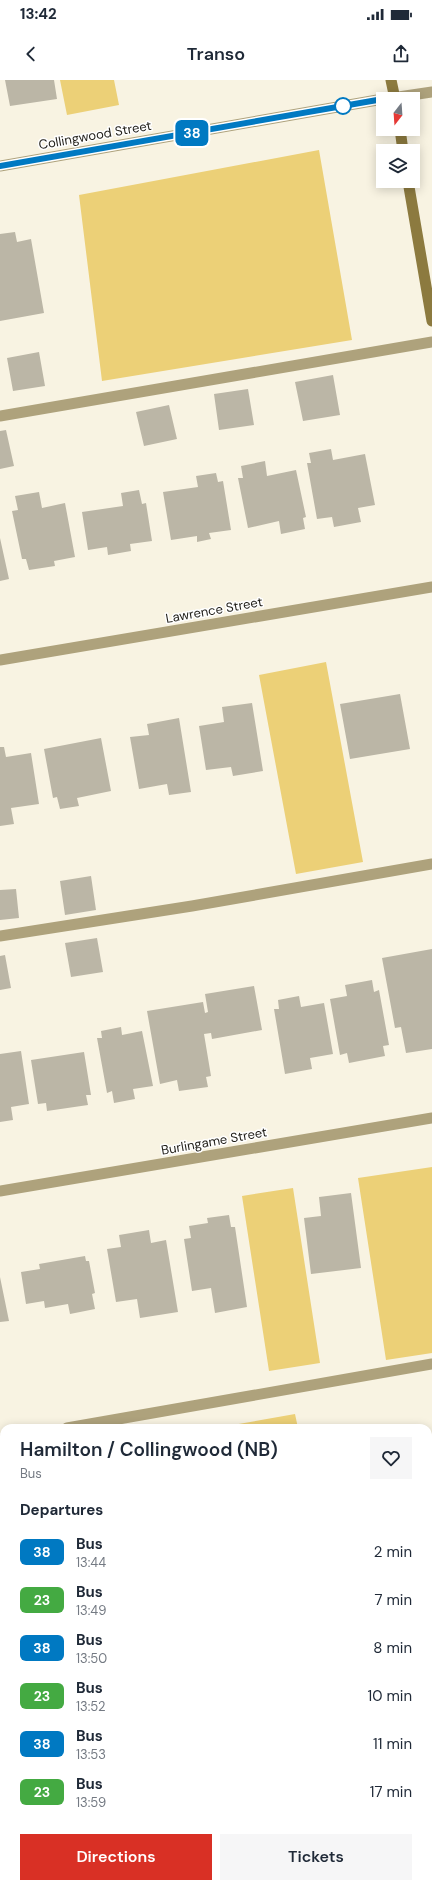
<!DOCTYPE html>
<style>
:root{--surface:#fff;--page:#f6f6f7;--text:#1f2937;--muted:#747a83;--accent:#d93025}
body{margin:0;font-family:"DM Sans",sans-serif;background:var(--page);color:var(--text);height:100vh;display:flex;flex-direction:column;font-size:15px;white-space:nowrap}
*{box-sizing:border-box;margin:0}
p{font-size:13px;color:var(--muted)}
.icon{flex:none;width:22px;height:22px;fill:none;stroke:currentColor;stroke-width:2;stroke-linecap:round;stroke-linejoin:round}
.map{position:relative;flex:1;overflow:hidden}
.panel{position:absolute;left:0px;top:1344px;width:432px;height:464px;display:flex;flex-direction:column;background:var(--surface);border-radius:12px 12px 0 0;box-shadow:0 2px 10px #0003}
.panel>*{flex:none}
.badge{padding:0 8px;border-radius:6px;font-size:14px;line-height:26px}
.needle{width:26px;rotate:197deg}
.tools{position:absolute;left:376px;top:12px;display:grid;gap:8px}
.tools a{display:grid;place-items:center;width:44px;height:44px;border-radius:0px;background:var(--surface);box-shadow:0 2px 10px #0003;font-size:20px}
.map>.badge{position:absolute;translate:-50% -50%;box-shadow:0 0 0 2px #fff}
h2{padding:0 20px;font-size:15px;line-height:36px}
.round{display:grid;place-items:center;flex:none;width:42px;height:42px;border-radius:0px;background:var(--page)}
.overview{display:flex;align-items:center;justify-content:space-between;height:68px;padding:0 20px}
h1{font-size:19px;font-weight:600;line-height:30px}
.primary-button{display:flex;gap:8px;margin-top:auto;padding:8px 20px}
.primary-button a{flex:1;height:46px;border-radius:0px;background:var(--accent);color:#fff;font-size:16px;font-weight:600;line-height:46px;text-align:center}
.primary-button a+a{background:var(--page);color:var(--text)}
ul{padding:0;list-style:none}
li{display:flex;align-items:center;gap:12px;height:48px;padding:0 20px}
li div{flex:1}
li b{display:block;font-size:15px}
li em{font-style:normal}
li .badge{min-width:44px;font-weight:700;text-align:center}
.status{display:flex;justify-content:space-between;align-items:center;height:28px;padding:0 20px;background:var(--surface);direction:ltr}
.status svg{height:11px;fill:currentColor}
header{display:flex;justify-content:space-between;align-items:center;height:52px;padding:0 20px;background:var(--surface);font-size:18px;font-weight:600}
.map>svg:first-child{display:block}
.green{fill:#ecd077}
.building{fill:#bbb6a6}
.lines{fill:none;stroke-linecap:round;stroke-linejoin:round}
.service{stroke:#aea27c;stroke-width:11}
.minor{stroke:#aea27c;stroke-width:11}
.secondary{stroke:#8c7a3f;stroke-width:11}
.line-casing{stroke:#fff;stroke-width:9}
.line{stroke:#0079c2;stroke-width:6}
.stop-dot{fill:#fff;stroke:#0079c2;stroke-width:2}
.labels{text-anchor:middle;dominant-baseline:central;stroke-width:3;stroke-linejoin:round;paint-order:stroke}
.street-label{font-size:13px;fill:#211f19;stroke:#fff}
</style>
<div class="status"><b>13:42</b><svg viewBox="0 0 49 12"><path d="M0 12V9h3v3zM5 12V6h3v6zM10 12V3h3v9zM15 12V0h3v12zM26 1h20v11H26zM47 4h2v5h-2z"/></svg></div>
<header><svg class="icon" aria-label="back" viewBox="0 0 24 24"><path d="M15 5l-7 7 7 7"/></svg>Transo<svg class="icon" aria-label="share" viewBox="0 0 24 24"><path d="M12 15V3M7 8l5-5 5 5M5 13v7h14v-7"/></svg></header>
<div class="map">
<svg width="432" height="1808" viewBox="0 0 432 1808">
<rect width="100%" height="100%" fill="#f8f3e2"/>
<path class="green" d="M60,0H114L119,25L67,35Z
M319,70L352,260L102,301L79,115Z
M326,582L363,782L296,794L259,595Z
M432,1087V1273L386,1280L358,1098Z
M293,1108L320,1283L269,1291L242,1116Z
M295,1334L298,1348H227V1346Z"/>
<path class="building" d="M5,0H54L57,19L10,26Z
M15,152L17,162L31,159L44,233L0,241V154Z
M39,272L45,306L13,311L7,278Z
M333,295L340,335L303,341L295,302Z
M248,309L254,345L219,350L214,314Z
M169,325L177,359L144,366L136,332Z
M6,350L14,386L0,389V351Z
M331,369L333,380L365,374L375,425L358,428L361,442L334,447L332,437L317,439L307,383H311L309,373Z
M265,381L267,396L296,390L306,437L303,438L305,449L281,454L279,441L248,448L238,398H243L241,386Z
M216,393L218,402L223,401L231,450L209,453L211,459L197,462V456L171,460L163,412L198,407L196,396Z
M139,410L142,424L146,423L152,461L130,464L131,471L108,475L107,467L88,470L82,432L123,426L121,413Z
M39,412L42,428L65,423L75,477L54,481L55,486L29,490L26,479H22L12,431L18,430L15,416Z
M0,458L9,499L0,501Z
M400,614L410,669L350,679L340,624Z
M252,623L263,691L233,696L231,687L206,690L199,646L224,642L222,627Z
M179,638L191,712L169,715L167,704L139,709L130,657L149,655L147,644Z
M101,658L111,711L77,718L79,726L60,729L57,717L53,718L44,669Z
M0,667H4L6,677L31,673L39,724L11,728L14,744L0,746Z
M91,796L96,830L65,835L60,801Z
M16,809L19,838L0,840V810Z
M97,858L103,892L71,897L65,863Z
M432,869V969L406,973L401,947L395,948L382,878Z
M5,875L11,908L0,910V876Z
M372,900L374,912L379,910L389,965L383,966L385,976L349,983L347,973L340,975L330,919L347,916L345,905Z
M254,906L262,950L212,959L211,953L204,954L211,996L206,997L208,1007L179,1011L177,1000L160,1004L147,931L203,922L205,933L208,932L205,914Z
M299,916L301,927L324,923L333,974L310,978L312,989L285,994L274,929H279L278,920Z
M121,947L122,955L142,951L153,1006L133,1009L135,1019L114,1023L112,1011L107,1013L97,958H102L101,951Z
M21,971L29,1024L11,1027L13,1040L0,1042V974Z
M84,972L91,1015H86L88,1025L47,1031L46,1023L38,1024L31,980Z
M351,1113L361,1188L311,1194L304,1138L321,1136L319,1117Z
M229,1135L231,1147H235L247,1227L215,1233L211,1208L192,1211L184,1159L191,1158L189,1146L208,1143L207,1138Z
M149,1150L151,1163L166,1160L178,1232L140,1238L137,1219L116,1222L107,1169L121,1167L119,1155Z
M85,1176L86,1181H89L95,1213L92,1214L95,1229L70,1234L68,1224L45,1228L44,1221L26,1224L21,1192L40,1189L39,1184Z
M0,1197L9,1241L0,1242Z
M432,1359V1474L428,1475V1360Z
M4,1484V1530H0V1485Z
M428,1631H430L432,1642V1679L428,1680Z
M4,1693V1765L0,1766V1694Z
M100,1804H112L113,1808H81Z
M152,1804H180L181,1808H152Z"/>
<g class="lines">
<path class="service" d="M0,336L432,262
M0,856L192,826L432,784
M67,1348L432,1284
M0,1360L4,1359
M428,1798L432,1797
M400,1804V1808"/>
<path class="minor" d="M385,19L432,12
M0,86L383,19
M0,580L432,507
M0,1111L432,1038
M428,1542H432
M0,1614L4,1613"/>
<path class="secondary" d="M391,0L395,19
M400,49L403,71
M408,101L432,241"/>
</g>
<g class="lines">
<g class="line-casing">
<path id="line" d="M0,86L383,19"/>
</g>
<use href="#line" class="line"/>
</g>
<circle class="stop-dot" cx="343" cy="26" r="8"/>
<g class="labels">
<g class="street-label">
<text transform="translate(95 55) rotate(-10)">Collingwood Street</text>
<text transform="translate(214 530) rotate(-10)">Lawrence Street</text>
<text transform="translate(214 1061) rotate(-10)">Burlingame Street</text>
</g>
</g>
</svg>
<div class="tools">
<a><svg class="needle" viewBox="-14 -14 28 28"><path d="M0-13l5 13h-10z" fill="#e53935"/><path d="M0 13l5-13h-10z" fill="#747a83"/></svg></a>
<a><svg class="icon" aria-label="layers" viewBox="0 0 24 24"><path d="M12 4l9 5-9 5-9-5zM3 14l9 5 9-5"/></svg></a>
</div>
<b class="badge" style="left:192px;top:53px;background:#0079c2;color:#fff">38</b>
<section class="panel">
<div class="overview"><div><h1>Hamilton / Collingwood (NB)</h1><p>Bus</p></div><a class="round"><svg class="icon" aria-label="heart" viewBox="0 0 24 24"><path d="M12 20l-8-8c-3-5 5-10 8-4 3-6 11-1 8 4z"/></svg></a></div>
<h2>Departures</h2>
<ul>
<li><span class="badge" style="background:#0079c2;color:#fff">38</span><div><b>Bus</b><p>13:44</p></div><em>2 min</em></li>
<li><span class="badge" style="background:#44aa42;color:#fff">23</span><div><b>Bus</b><p>13:49</p></div><em>7 min</em></li>
<li><span class="badge" style="background:#0079c2;color:#fff">38</span><div><b>Bus</b><p>13:50</p></div><em>8 min</em></li>
<li><span class="badge" style="background:#44aa42;color:#fff">23</span><div><b>Bus</b><p>13:52</p></div><em>10 min</em></li>
<li><span class="badge" style="background:#0079c2;color:#fff">38</span><div><b>Bus</b><p>13:53</p></div><em>11 min</em></li>
<li><span class="badge" style="background:#44aa42;color:#fff">23</span><div><b>Bus</b><p>13:59</p></div><em>17 min</em></li>
</ul>
<div class="primary-button"><a>Directions</a><a>Tickets</a></div>
</section>
</div>
